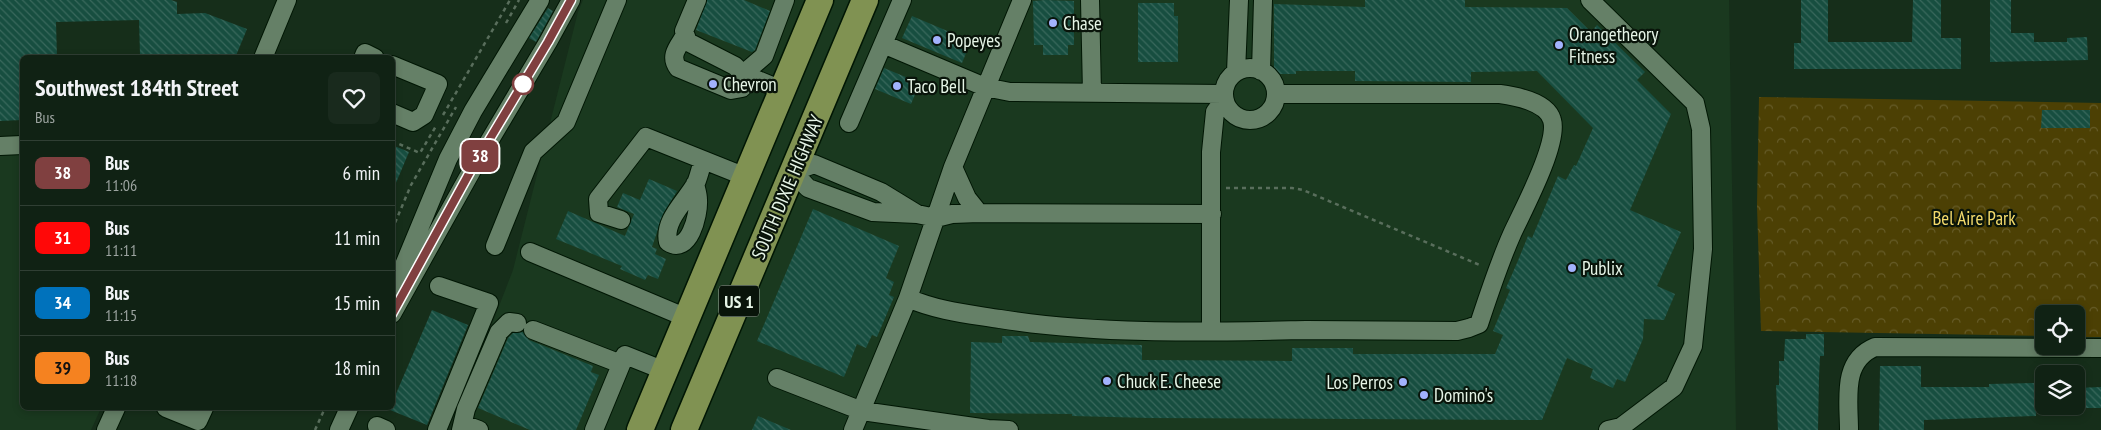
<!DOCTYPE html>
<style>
:root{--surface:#102214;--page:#192a1d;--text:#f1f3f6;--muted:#9ca4a0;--line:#303f34}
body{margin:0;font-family:"PT Sans Narrow",sans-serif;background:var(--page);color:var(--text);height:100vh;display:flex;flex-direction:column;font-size:19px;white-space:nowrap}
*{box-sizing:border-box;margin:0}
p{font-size:16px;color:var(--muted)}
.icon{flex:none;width:28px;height:28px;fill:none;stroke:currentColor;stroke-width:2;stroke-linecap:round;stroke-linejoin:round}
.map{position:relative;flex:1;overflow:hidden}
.drawer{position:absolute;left:20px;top:55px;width:375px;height:355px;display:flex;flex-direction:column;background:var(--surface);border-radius:8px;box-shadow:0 2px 8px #0003,0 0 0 1px var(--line)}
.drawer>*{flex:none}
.badge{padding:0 10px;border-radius:8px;font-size:18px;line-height:32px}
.buttons{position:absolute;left:2035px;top:305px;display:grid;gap:10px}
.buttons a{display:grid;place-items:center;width:50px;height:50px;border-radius:8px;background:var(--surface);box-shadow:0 2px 8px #0003,0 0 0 1px var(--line);font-size:25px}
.map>.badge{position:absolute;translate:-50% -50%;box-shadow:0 0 0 2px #fff}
.round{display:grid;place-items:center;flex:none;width:52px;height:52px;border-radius:8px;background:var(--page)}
.overview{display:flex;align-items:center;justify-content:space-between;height:85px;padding:0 15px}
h1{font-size:24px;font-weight:700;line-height:38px}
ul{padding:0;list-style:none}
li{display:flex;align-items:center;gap:15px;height:65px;padding:0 15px;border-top:1px solid var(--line)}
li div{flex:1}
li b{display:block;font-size:19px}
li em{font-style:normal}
li .badge{min-width:55px;font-weight:700;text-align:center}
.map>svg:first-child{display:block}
.built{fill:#1a391f}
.park{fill:url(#park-crowns)}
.building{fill:url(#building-back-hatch)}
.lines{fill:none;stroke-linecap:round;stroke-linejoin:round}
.minor-casing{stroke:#011604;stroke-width:20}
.highway-casing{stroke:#011604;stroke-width:29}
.path{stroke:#596e5c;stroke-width:2.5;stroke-dasharray:4 4;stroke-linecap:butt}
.minor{stroke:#658067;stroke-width:18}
.highway{stroke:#809252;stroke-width:26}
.line-casing{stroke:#fff;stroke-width:11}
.line{stroke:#804040;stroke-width:8}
.poi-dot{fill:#a2b2fd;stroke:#09140a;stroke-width:2}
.stop-dot{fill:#fff;stroke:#804040;stroke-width:2.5}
.labels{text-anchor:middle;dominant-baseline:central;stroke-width:4.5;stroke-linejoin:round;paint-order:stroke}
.shield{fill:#09140a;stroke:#a4b2a5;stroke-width:1}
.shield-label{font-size:18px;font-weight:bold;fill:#e6f5e7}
.poi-label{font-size:19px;fill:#e6f5e7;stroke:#09140a;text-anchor:start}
.street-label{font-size:19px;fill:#e6f5e7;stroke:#09140a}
.park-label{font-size:19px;fill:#f3da6b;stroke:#09140a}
</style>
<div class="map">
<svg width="2101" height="430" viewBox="0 0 2101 430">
<defs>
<pattern id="park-crowns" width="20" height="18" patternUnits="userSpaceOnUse" patternTransform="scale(1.25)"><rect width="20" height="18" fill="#4c4004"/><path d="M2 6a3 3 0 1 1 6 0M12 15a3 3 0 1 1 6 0" fill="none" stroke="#665c29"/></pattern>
<pattern id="building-back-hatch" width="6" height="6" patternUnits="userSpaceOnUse" patternTransform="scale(1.25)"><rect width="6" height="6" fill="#174e40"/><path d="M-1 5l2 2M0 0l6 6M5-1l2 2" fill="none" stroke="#39685c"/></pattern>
</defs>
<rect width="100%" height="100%" fill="#162e1a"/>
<path class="built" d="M583,0H1729L1736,430H451L513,270L578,12Z
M0,148H22V408H101L91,430H0Z"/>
<path class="park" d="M1759,97L2101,103V337H2076V314H2044V336L1761,331L1757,206Z"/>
<path class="building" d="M0,0H171L177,2V14L205,13L247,29L235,58H193V54L140,55L139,20L56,22L57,58H22V120L0,121Z
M707,0H744L770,11L755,50L752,52L696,30Z
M1045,0L1074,1V45H1068V55H1043V45H1034L1033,1Z
M1365,0H1465V7L1567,8L1591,32L1597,25L1645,72L1637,80L1671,114L1630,210L1681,232L1657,286L1675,294L1664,320L1644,319L1643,339L1625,382L1617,379L1613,388L1590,378L1593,369L1567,358L1542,420L1150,418L1072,416V414L970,413L971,342L1002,343V336H1028L1030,342L1142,345V360L1292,361V348H1353V354H1495L1503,335L1493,331L1510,290L1506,288L1517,263L1528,236L1532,238L1558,176L1566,180L1574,165L1576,166L1593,128L1537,71L1471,72V82L1355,81V71H1296V74H1274V4L1365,7Z
M1801,0H1828V42H1912L1913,0H1941V38H1961V69H1794V43H1801Z
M1990,0H2011V33H2034V42H2067V38L2087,37L2088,60L1990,62Z
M1138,3H1174V16H1178V62H1138Z
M548,8L553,11L536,42L529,38Z
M912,16L971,41L962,63L902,38Z
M884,68L920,83L911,104L875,89Z
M2042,110H2090V128H2041Z
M392,145L409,152L393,190H392Z
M649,179L677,191L663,214L652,247L657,249L655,254L666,259L658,279L648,275L645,280L620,269L622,266L556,239L568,211L625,236L634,214L617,207L623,193L640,200Z
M813,209L899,246L886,278L894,282L889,295L894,297L877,337L872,335L866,348L857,344L844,377L757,341Z
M432,310L468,325L427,425L390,410L392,408V403Z
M523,332L529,340L593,366L591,372L599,375L576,430H530L478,408L508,338L513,333Z
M1806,334H1824V356H1820L1819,377L1818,430H1778L1776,385H1779V361H1784L1785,339H1806Z
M1880,366H1921V387H1989V384L2035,383V386H2044V409H2036V416L1924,420V430H1879Z
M2101,387V408H2076V388Z
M758,416L791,430H752Z"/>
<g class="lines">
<g class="minor-casing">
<path id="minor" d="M697,0L684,31L688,42L735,66L743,74L782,90
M1090,0L1092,93
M1590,0L1695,103L1701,129L1703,249L1693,346L1674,387L1621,427L1608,430
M684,37C678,47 669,56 678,68L731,90L742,88L751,77
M883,44L985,87L1010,92L1223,94
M263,58L287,0
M363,58L365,53L375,58
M392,65L438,84L424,115L413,122L392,113
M1224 94a26 26 0 1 1 52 0a26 26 0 1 1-52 0Z
M1261,71L1263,0
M1236,72L1239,0
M743,74L764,56L785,0
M849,123L902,0
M0,146L22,145
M953,167L967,198L979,213
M695,184C696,189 698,194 698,200C699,215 689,256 668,242C663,220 687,200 696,183C699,176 701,167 703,160
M917,214L881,192L814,164L793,172L808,188L873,212L917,214L936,218L952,214L979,213L1212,214
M621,220L599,213L598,199L646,137L746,177
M495,246L533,152L566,122L617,0
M530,252L687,318
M392,294L448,159L473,111L540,0
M908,298C937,311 969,314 1000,319C1101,335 1204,332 1306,330C1356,330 1407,331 1457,331L1469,328L1479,324C1489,294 1499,263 1512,234C1523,210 1559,143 1552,120C1547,102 1515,96 1500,94H1276
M392,314L471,172L548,42L571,0
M533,330L621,364
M1211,331V152L1215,112L1224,100
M777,378L862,411L988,429L1009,430
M166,408L198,421L204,408
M463,424L479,430
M377,426L386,430
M106,430L116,408
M339,430L349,408
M437,430L489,303L439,286
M461,430L466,409L499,332L509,322L517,323
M594,430L625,355L665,371
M853,430L908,298L953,167L1022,0
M1849,430C1849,400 1841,361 1875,347L2101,348"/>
</g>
<g class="highway-casing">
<path id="highway" d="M640,430L820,0
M684,430L865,0"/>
</g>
<path class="path" d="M506,23L519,0
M443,115L510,0
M392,141L420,153L436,126
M1226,188H1292L1303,190L1482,266
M392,230L411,185L456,107
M315,430L325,408"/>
<use href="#minor" class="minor"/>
<use href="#highway" class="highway"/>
</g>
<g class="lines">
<g class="line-casing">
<path id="line" d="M392,314L470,172L548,42L571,0"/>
</g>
<use href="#line" class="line"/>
</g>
<g class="poi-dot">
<circle cx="1053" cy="23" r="5"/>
<circle cx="937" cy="40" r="5"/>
<circle cx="1559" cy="45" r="5"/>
<circle cx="713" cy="84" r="5"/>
<circle cx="897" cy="86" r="5"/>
<circle cx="1572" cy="268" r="5"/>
<circle cx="1107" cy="381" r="5"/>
<circle cx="1403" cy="382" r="5"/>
<circle cx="1424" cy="395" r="5"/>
</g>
<circle class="stop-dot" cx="523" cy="84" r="10"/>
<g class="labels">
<rect class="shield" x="719" y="285.5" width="40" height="31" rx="4"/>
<g class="shield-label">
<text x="739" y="301">US 1</text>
</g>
<g class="poi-label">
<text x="1063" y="23">Chase</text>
<text x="1569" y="34">Orangetheory<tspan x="1569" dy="22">Fitness</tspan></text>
<text x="947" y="40">Popeyes</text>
<text x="723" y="84">Chevron</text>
<text x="907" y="86">Taco Bell</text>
<text x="1582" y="268">Publix</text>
<text x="1117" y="381">Chuck E. Cheese</text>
<text x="1393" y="382" text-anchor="end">Los Perros</text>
<text x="1434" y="395">Domino's</text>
</g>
<g class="street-label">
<text transform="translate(787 187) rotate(-67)">SOUTH DIXIE HIGHWAY</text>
</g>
<g class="park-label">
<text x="1974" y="218">Bel Aire Park</text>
</g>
</g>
</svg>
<div class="buttons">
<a><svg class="icon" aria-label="locate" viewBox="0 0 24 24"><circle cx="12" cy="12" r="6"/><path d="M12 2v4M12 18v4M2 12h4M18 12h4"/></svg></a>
<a><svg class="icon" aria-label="layers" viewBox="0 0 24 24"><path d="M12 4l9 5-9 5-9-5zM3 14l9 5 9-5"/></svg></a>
</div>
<b class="badge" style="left:480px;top:156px;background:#804040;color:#fff">38</b>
<section class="drawer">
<div class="overview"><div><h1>Southwest 184th Street</h1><p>Bus</p></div><a class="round"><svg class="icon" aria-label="heart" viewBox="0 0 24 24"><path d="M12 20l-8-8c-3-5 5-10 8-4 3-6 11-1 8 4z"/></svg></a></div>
<ul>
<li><span class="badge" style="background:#804040;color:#fff">38</span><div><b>Bus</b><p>11:06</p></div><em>6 min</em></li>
<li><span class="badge" style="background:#ff0808;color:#fff">31</span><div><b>Bus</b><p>11:11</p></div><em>11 min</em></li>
<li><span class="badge" style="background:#0072bc;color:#fff">34</span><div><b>Bus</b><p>11:15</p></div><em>15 min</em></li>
<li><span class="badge" style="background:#f58220;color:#111">39</span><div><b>Bus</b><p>11:18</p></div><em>18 min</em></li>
</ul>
</section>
</div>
